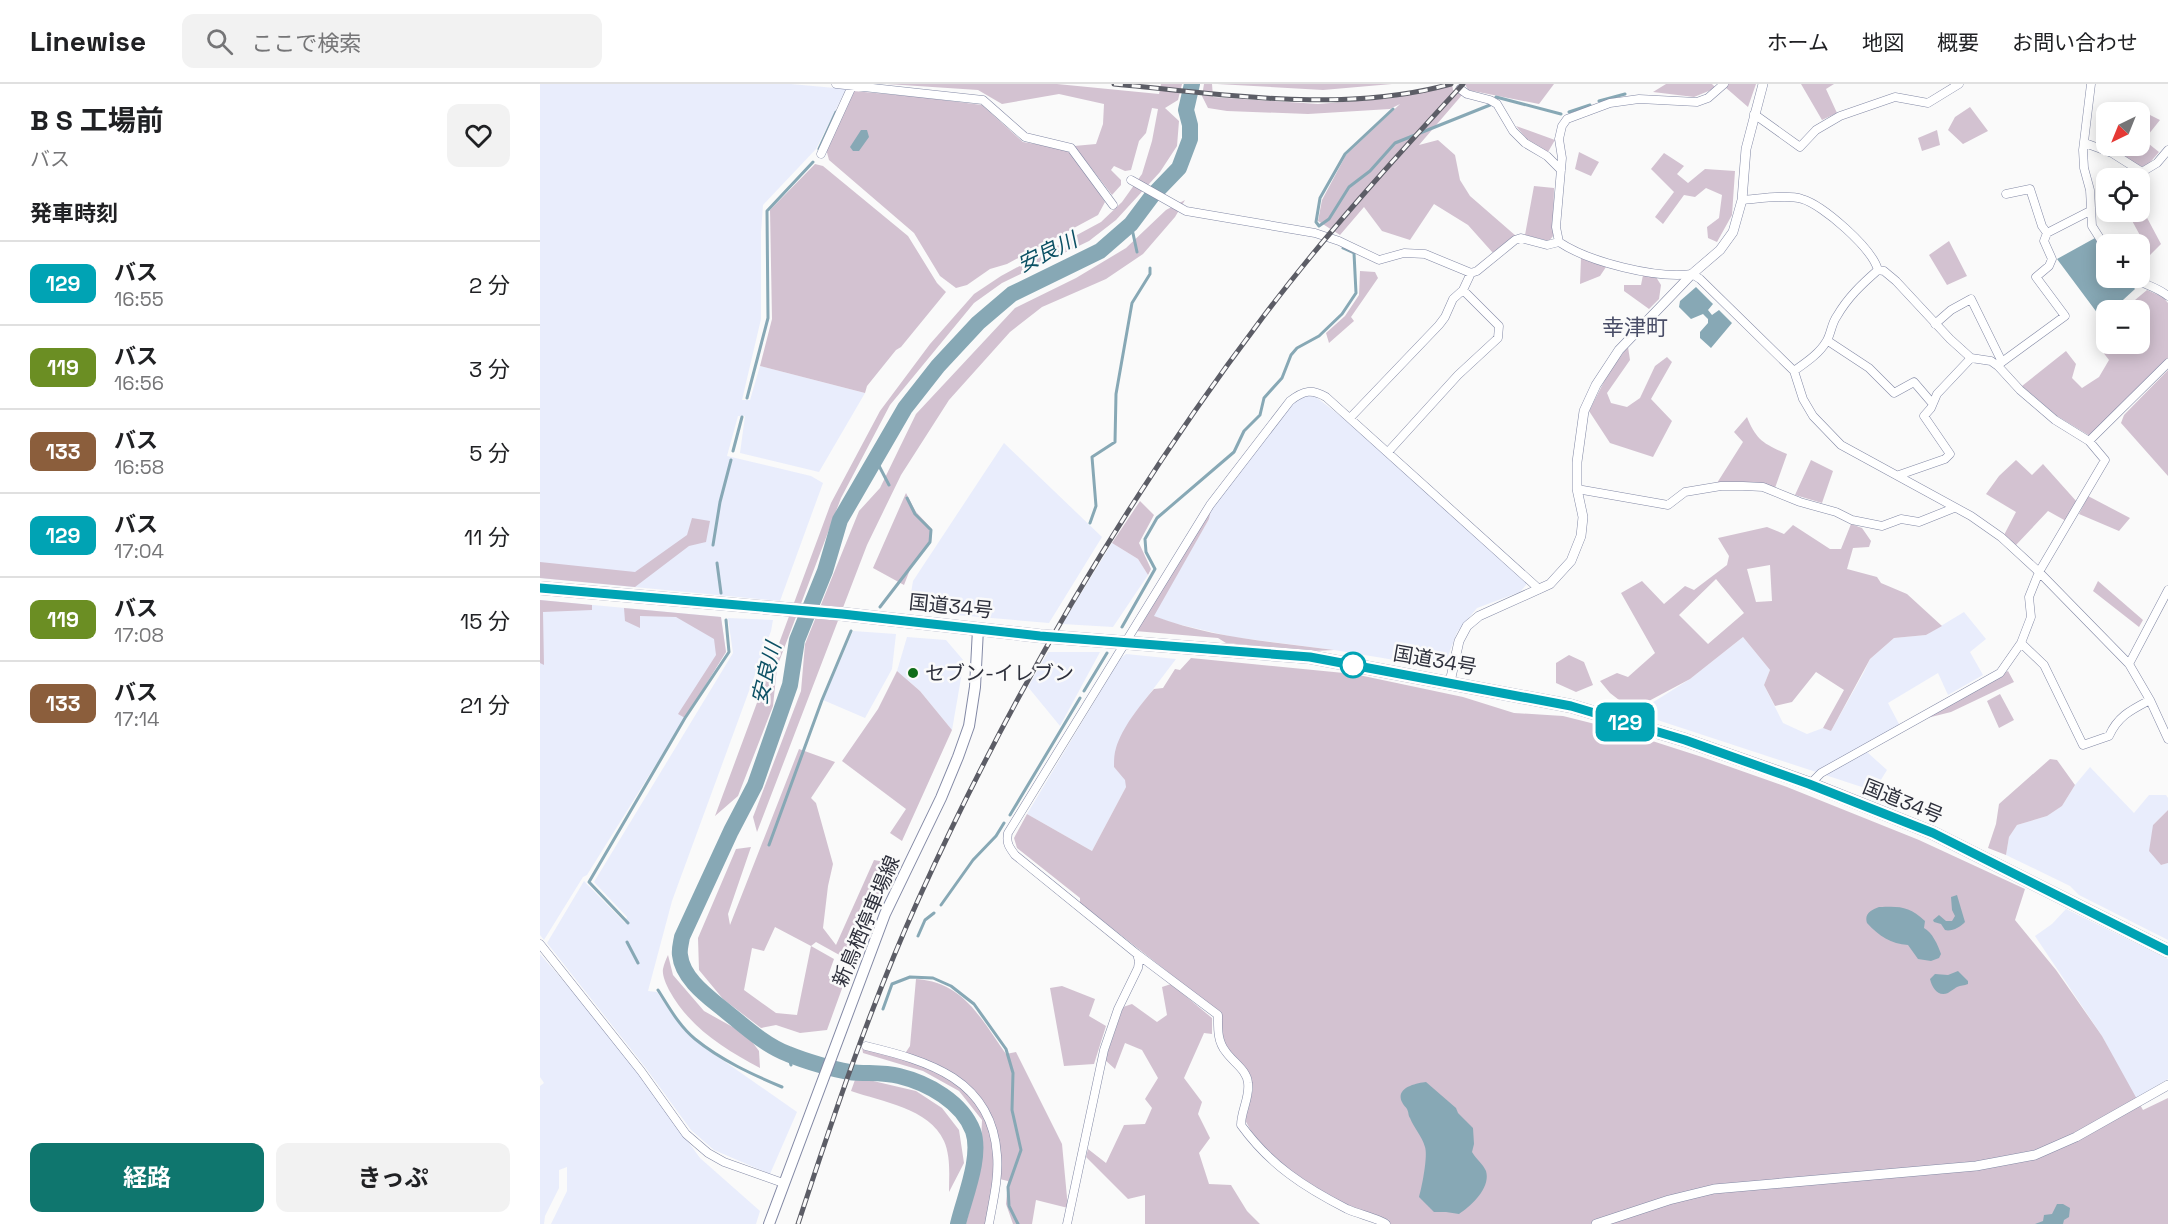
<!DOCTYPE html>
<html lang="ja">
<meta charset="utf-8">
<style>
:root{--surface:#fff;--page:#f2f2f2;--text:#202124;--muted:#757577;--line:#e0e0e0;--accent:#0f766e}
body{margin:0;font-family:"Space Grotesk","Noto Sans JP",sans-serif;background:var(--page);color:var(--text);height:100vh;display:flex;flex-direction:column;font-size:22px;white-space:nowrap}
*{box-sizing:border-box;margin:0}
p{font-size:20px;color:var(--muted)}
.icon{flex:none;width:33px;height:33px;fill:none;stroke:currentColor;stroke-width:2;stroke-linecap:round;stroke-linejoin:round}
.map{position:relative;flex:1;overflow:hidden}
.sheet{display:flex;flex-direction:column;background:var(--surface);width:540px}
.sheet>*{flex:none}
.badge{padding:0 12px;border-radius:9px;font-size:21px;line-height:39px}
.needle{width:39px;rotate:223deg}
.fabs{position:absolute;left:1556px;top:18px;display:grid;gap:12px}
.fabs a{display:grid;place-items:center;width:54px;height:54px;border-radius:12px;background:var(--surface);box-shadow:0 3px 15px #0003;font-size:30px}
.map>.badge{position:absolute;translate:-50% -50%;box-shadow:0 0 0 3px #fff}
h2{padding:0 30px;font-size:22px;line-height:54px}
.round{display:grid;place-items:center;flex:none;width:63px;height:63px;border-radius:12px;background:var(--page)}
.head{display:flex;align-items:center;justify-content:space-between;height:102px;padding:0 30px}
h1{font-size:28px;font-weight:700;line-height:45px}
.action{display:flex;gap:12px;margin-top:auto;padding:12px 30px}
.action a{flex:1;height:69px;border-radius:12px;background:var(--accent);color:#fff;font-size:24px;font-weight:700;line-height:69px;text-align:center}
.action a+a{background:var(--page);color:var(--text)}
ul{padding:0;list-style:none}
li{display:flex;align-items:center;gap:18px;height:84px;padding:0 30px;border-top:2px solid var(--line)}
li div{flex:1}
li b{display:block;font-size:22px}
li em{font-style:normal}
li .badge{min-width:66px;font-weight:700;text-align:center}
header{display:flex;align-items:center;gap:36px;box-sizing:border-box;height:84px;padding:0 30px;background:var(--surface);border-bottom:2px solid var(--line)}
header strong{font-size:28px}
nav{display:flex;gap:33px;margin-inline-start:auto;font-size:21px}
.search{width:420px;height:54px;background:var(--page);display:flex;align-items:center;gap:15px;box-sizing:border-box;padding:0 21px;border-radius:12px;color:var(--muted);font-size:22px}
main{display:flex;flex:1;min-height:0}
.map>svg:first-child{display:block}
.built{fill:#e9edfc}
.green{fill:#d3c2d1;fill-rule:evenodd}
.water{fill:#87a8b5}
.lines{fill:none;stroke-linecap:round;stroke-linejoin:round}
.stream{stroke:#87a8b5;stroke-width:3}
.river{stroke:#87a8b5;stroke-width:16}
.minor-casing{stroke:#8389a5;stroke-width:9}
.tertiary-casing{stroke:#8389a5;stroke-width:10}
.secondary-casing{stroke:#8389a5;stroke-width:12}
.trunk-casing{stroke:#8389a5;stroke-width:14}
.minor{stroke:#fff;stroke-width:8}
.tertiary{stroke:#fff;stroke-width:9}
.secondary{stroke:#fff;stroke-width:10}
.trunk{stroke:#fff;stroke-width:12}
.rail-casing{stroke:#5c5d66;stroke-width:5}
.rail{stroke:#fafafa;stroke-width:3;stroke-dasharray:9;stroke-linecap:butt}
.line-casing{stroke:#fff;stroke-width:14}
.line{stroke:#00a3b4;stroke-width:9}
.stop-dot{fill:#fff;stroke:#00a3b4;stroke-width:3}
.poi-dot{fill:#106d18;stroke:#fafafa;stroke-width:2}
.labels{text-anchor:middle;dominant-baseline:central;stroke-width:5;stroke-linejoin:round;paint-order:stroke}
.street-label{font-size:20px;fill:#2e303c;stroke:#fafafa}
.poi-label{font-size:20px;fill:#2e303c;stroke:#fafafa;text-anchor:start}
.water-label{font-size:21px;font-style:italic;fill:#0b5064;stroke:#fafafa}
.quarter-label{font-size:22px;fill:#4a4e68;stroke:#fafafa}
</style>
<header>
<strong>Linewise</strong>
<div class="search"><svg class="icon" aria-label="search" viewBox="0 0 24 24"><circle cx="10" cy="10" r="6"/><path d="M15 15l6 6"/></svg>ここで検索</div>
<nav><a>ホーム</a><a>地図</a><a>概要</a><a>お問い合わせ</a></nav>
</header>
<main>
<section class="sheet">
<div class="head"><div><h1>B S 工場前</h1><p>バス</p></div><a class="round"><svg class="icon" aria-label="heart" viewBox="0 0 24 24"><path d="M12 20l-8-8c-3-5 5-10 8-4 3-6 11-1 8 4z"/></svg></a></div>
<h2>発車時刻</h2>
<ul>
<li><span class="badge" style="background:#00a3b4;color:#fff">129</span><div><b>バス</b><p>16:55</p></div><em>2 分</em></li>
<li><span class="badge" style="background:#6b8e23;color:#fff">119</span><div><b>バス</b><p>16:56</p></div><em>3 分</em></li>
<li><span class="badge" style="background:#8b5e3c;color:#fff">133</span><div><b>バス</b><p>16:58</p></div><em>5 分</em></li>
<li><span class="badge" style="background:#00a3b4;color:#fff">129</span><div><b>バス</b><p>17:04</p></div><em>11 分</em></li>
<li><span class="badge" style="background:#6b8e23;color:#fff">119</span><div><b>バス</b><p>17:08</p></div><em>15 分</em></li>
<li><span class="badge" style="background:#8b5e3c;color:#fff">133</span><div><b>バス</b><p>17:14</p></div><em>21 分</em></li>
</ul>
<div class="action"><a>経路</a><a>きっぷ</a></div>
</section>
<div class="map">
<svg width="1628" height="1140" viewBox="0 0 1628 1140">
<rect width="100%" height="100%" fill="#fafafa"/>
<path class="built" d="M0,0H251L306,5L276,65L223,121L221,148V235L202,316H210L220,282L325,309L279,388L200,369L205,332H198L187,372L271,392L283,399L240,517L0,494Z
M768,312L776,313L803,334L986,495V501L980,508L937,524L917,548L907,575L903,581L897,583L794,566L693,553L633,539L613,532L669,435L672,421L753,319L761,313Z
M464,359L562,453L509,539L368,527L373,497Z
M572,459L598,475L608,491L573,543L522,540Z
M0,516L181,533L186,568L47,791L43,793L4,856L0,851Z
M1424,528L1446,555L1430,568L1443,591L1408,611L1398,589L1348,619L1359,640L1327,668L1347,686L1334,707L1096,629L1150,595L1203,553L1230,586L1224,601L1243,639L1267,650L1283,644L1291,647L1323,590L1330,575L1354,554L1386,551Z
M188,534L233,536L231,547L132,817L108,907L117,908L139,940L154,956L257,1028L230,1090L174,1066L151,1046L105,983L7,859L44,797L85,839L87,833L54,798L193,569Z
M313,547L356,550L352,585L325,634L283,616Z
M367,553L406,556L424,577L412,646L380,607L357,587Z
M508,568H560L520,642L488,603Z
M586,570L636,575L592,633L574,683L586,696V703L552,767L487,730L580,575Z
M1550,683L1594,729L1609,711H1626L1628,714V726L1613,741L1621,781L1628,779V856L1539,811L1530,802L1466,771L1469,753L1477,741L1507,732L1522,722L1535,701Z
M1526,825L1628,875V995L1595,1015L1562,952L1495,852L1512,840Z
M0,870L33,908L98,989L160,1074L220,1127L216,1140H11L27,1107V1083L19,1086V1104L5,1132L4,1140H0V1002L4,999L0,993Z"/>
<path class="green" d="M347,0H517L619,10L621,0H642L638,16L625,24L639,37L637,62L620,88L576,136L549,157L462,199L434,219L350,321L301,414L237,583L233,622L198,712L175,732L291,419L340,327L390,260L434,210L461,192L561,138L582,118L602,90L612,57L618,25L612,24L606,49L599,57L591,86L585,87L574,82L571,86L581,96V101L572,111L534,62L556,60L563,40L564,20L519,10L462,20L438,6Z
M664,0H672L673,13L778,20L853,14L904,0H912L913,6L922,11L879,61L898,56L915,71L920,96L930,112L976,152L953,169L928,141L894,120L870,156L842,147L824,123L800,151L778,137L782,116L806,71L860,20L850,25L768,30L687,27L668,24L662,12Z
M677,0H852L783,6Z
M925,0H1014L999,20L928,6Z
M1126,0H1172L1176,4L1154,13L1113,8Z
M1187,0H1216L1208,23L1185,3Z
M1261,0H1294L1286,5L1297,29L1282,36Z
M313,7L380,13L442,21L483,58L531,66L565,118L558,131L467,180L450,185L427,201L416,204L400,192L374,149L289,76L286,65Z
M1430,23L1448,47L1423,60L1408,46L1415,33Z
M1606,29L1620,36L1604,56L1619,68L1607,82L1599,83L1579,68L1584,62H1599V39Z
M976,42L1015,56L1008,68L989,58Z
M1397,46L1400,61L1382,67L1378,54Z
M1039,68L1059,78L1051,92L1035,85Z
M1124,69L1144,82L1137,90L1148,99L1165,85L1195,87L1192,131L1177,158L1168,154L1167,143L1179,134L1182,111L1166,104L1155,113L1144,111L1123,140L1115,133L1134,108L1111,85Z
M275,80L283,82L368,152L397,199L406,208L361,263L356,266L327,302L325,309L220,282L232,235L230,126Z
M994,102L1014,104L1013,152L1009,157L985,151Z
M645,116L635,133L603,170L566,195L502,223L470,248L409,316L361,391L327,461L217,748L213,733L261,607L265,560L319,427L340,404L376,330L475,224L536,194L586,164L626,126Z
M1605,130L1621,160L1599,182V160H1595L1602,155L1590,133Z
M1409,157L1427,192L1407,201L1389,171Z
M1041,174L1066,183L1060,192L1040,200Z
M820,187L835,188L838,194L811,233L814,237L789,259L786,249L805,232L819,211Z
M1103,191L1116,193L1121,201L1119,215L1109,225L1084,207V201H1101Z
M1607,206L1623,213L1628,219V274L1550,352L1517,332L1482,302L1526,267L1536,280L1532,294L1542,304L1559,293L1569,276L1559,263L1566,247V260H1599V226H1583Z
M1088,263L1090,276L1067,309L1071,319L1087,323L1100,314L1115,282L1127,273L1132,278L1111,315L1132,337L1113,373L1070,359L1049,327L1071,284Z
M1628,286V392L1581,339L1584,331Z
M1207,333C1216,356 1224,360 1247,370L1235,404L1225,401L1177,399L1203,358L1194,348Z
M1271,376L1293,387L1282,419L1255,411Z
M1476,376L1492,391L1503,380L1537,418L1526,437L1508,427L1476,461L1464,451L1476,428L1446,410L1459,392Z
M366,409L376,428L392,445L391,458L371,483L364,501L333,484Z
M1548,412L1590,434L1579,447L1539,430Z
M600,417L614,431L599,459L611,485L608,491L598,475L572,459Z
M672,421L669,435L614,532C671,554 734,558 794,566L775,567L686,559L678,554L595,547Z
M152,434L170,437L166,458L149,462L95,503L0,494V478L95,488L147,451Z
M1311,440L1322,444L1331,457L1329,463L1313,464L1307,485L1337,493L1341,499L1367,510L1402,542L1386,551L1354,554L1330,575L1291,647L1283,644L1304,606L1276,588L1252,618L1235,622L1224,601L1230,586L1203,553L1150,595L1092,626L1070,609L1060,597L1077,589L1088,593L1115,569L1081,509L1102,497L1124,520L1145,502L1154,506L1187,481L1189,472L1178,454L1227,443L1244,450L1253,441L1290,465H1301ZM1230,481L1232,517L1216,518L1207,485ZM1176,495L1204,529L1168,560L1139,531Z
M1558,497L1603,536L1599,543L1553,507Z
M0,516L52,521V526L3,528L4,581L0,579Z
M84,524L181,533L186,568L145,634L138,630L176,571L174,555L136,533L100,532V544L85,537Z
M1029,571L1044,578L1053,601L1036,608L1016,599V579Z
M651,574L814,590L923,613L974,629L1023,632L1075,645L1162,673L1247,703L1379,756L1485,805L1475,836L1516,886L1562,952L1603,1026L1628,1014V1140H850L849,1136L824,1130L797,1117L740,1080L717,1058L705,1036L713,1005L711,993L684,962L675,925L540,819V814L477,764L474,754L487,730L552,767L586,703L585,696L574,683C574,677 574,670 576,664C582,644 600,621 614,605L623,604L635,585L640,586Z
M357,587L380,607L412,646L362,757L350,749L366,725L302,677L338,625Z
M1468,587L1474,598L1411,628L1383,635Z
M1460,610L1474,636L1459,644L1447,617Z
M259,665L295,678L271,714L276,719L293,780L288,802L283,844L296,861L334,776L351,779L312,878L276,858L271,862L294,875L288,892L304,899L287,946L260,949L236,941L221,944L183,915L159,886L158,854L196,765L211,763L188,830L190,841ZM235,843L271,862L257,931L236,929L204,906L212,864L224,867Z
M1510,675L1517,676L1535,701L1522,722L1507,732L1477,741L1469,753L1466,771L1448,764L1456,740L1459,720Z
M1628,726V779L1621,781L1609,767L1613,741Z
M128,871L133,891L164,927L207,951L219,967L220,984C183,964 150,944 129,906C126,900 122,891 123,885C124,880 126,875 128,871Z
M376,895C424,898 441,935 466,970L476,968L522,1060L528,1124L496,1116L492,1140H473L466,1120L468,1097L455,1094L446,1140H426L440,1084L442,1036L419,1007L383,987L323,969L322,963L362,974L370,962Z
M631,900L672,934V950L664,949L644,994L662,1018L658,1030L670,1054L659,1069L669,1100L691,1101L707,1127L720,1140H605V1111L588,1115L546,1073L548,1065L566,1079L584,1041L605,1040L612,1024L605,1015L618,994L602,966L585,959L575,985L565,976L583,923L592,920L617,938L627,931L622,903Z
M522,902L555,915L549,932L566,942L554,980L524,982L510,904Z
M316,993L376,1007L402,1024L419,1046L424,1079L409,1108C409,1092 411,1073 404,1057C389,1024 342,1018 311,1007Z"/>
<path class="water" d="M321,46H327L329,53L319,67H313L310,63Z
M1555,154L1566,168V194H1586L1595,205L1572,226H1566V232L1561,234L1517,175Z
M1156,203L1173,220L1168,226L1172,231L1179,226L1192,239L1171,264L1160,254V248L1168,239V235L1163,230L1151,235L1139,223L1140,217Z
M1417,811L1425,838C1421,843 1411,848 1405,846L1401,840L1394,838L1393,836L1399,831L1406,837H1412L1415,832L1412,826L1411,813Z
M1339,823C1360,822 1369,822 1385,837L1384,844C1392,848 1398,861 1401,870L1399,874L1391,877L1378,875L1368,861C1351,860 1339,852 1327,839C1324,830 1331,826 1339,823Z
M1418,887L1428,897V900C1424,902 1421,901 1417,903C1417,903 1409,908 1408,909C1398,913 1392,904 1390,895L1395,890L1408,891Z
M886,998L916,1024L918,1029L933,1044L934,1060L932,1068C936,1075 943,1080 946,1087C951,1104 931,1122 919,1130L906,1128H894L879,1113C882,1103 888,1072 885,1063C882,1052 874,1044 870,1034C868,1031 869,1029 867,1025C866,1023 863,1021 862,1018C855,1004 876,999 886,998Z
M1517,1120H1523L1530,1124L1529,1133L1524,1136L1523,1140H1495L1503,1137L1504,1131L1512,1130Z"/>
<g class="lines">
<path class="stream" d="M956,13L1021,30
M1059,17L1085,10
M853,25L805,70L780,114L776,138L779,142L789,135L809,103L830,87L855,59L950,21
M1029,28L1050,21
M279,65L296,28
M591,140L597,168
M207,314L228,234L227,127L273,78
M193,367L202,333
M336,376L349,401
M550,439L556,422L552,373L575,358L576,310L592,219L610,190V184
M173,461L180,418L191,376
M177,479L181,509
M340,523L390,458L391,446L375,430L367,414
M582,543L615,485L606,468L605,455L617,434L694,368L704,347L720,331L724,314L742,294L751,271L757,264L779,252L802,230L816,209L814,169L803,164
M544,607L567,569
M470,731L540,614
M229,761L282,616L311,547
M401,821L433,776L456,752L464,739
M88,839L49,798L145,634L189,568L186,536
M378,852L385,836L394,829
M87,858L98,879
M118,906C129,923 139,942 155,955C181,976 211,990 242,1003
M343,925L352,900L370,893L393,894L411,902L434,920L466,965L473,989L472,1026L481,1066L468,1103L469,1122L478,1140
M248,970L251,981"/>
<path class="river" d="M418,1140C424,1114 442,1073 433,1047C422,1018 388,999 359,992C343,988 326,990 309,988C292,985 265,977 248,970C222,960 200,938 178,921C163,909 142,892 140,871C139,866 141,859 142,853L191,747L215,701L250,601L257,556L285,487L300,436L365,324L398,282L438,239L472,210L560,167L591,140L612,112L639,84L650,55V41L646,26L652,0"/>
<g class="minor-casing">
<path id="minor" d="M296,0L443,16L485,53L531,64L573,121
M1184,0L1168,14L1157,18L1099,15L1070,19L1027,35L1022,42L1019,55L1022,74L1016,143L1019,158C1049,178 1116,195 1152,190L1160,195L1254,287L1263,315L1273,332L1301,361L1431,432L1461,453L1499,488L1589,580L1610,616L1628,655
M1551,0L1543,66L1544,84L1550,106L1552,142L1566,164
M920,5L927,10L950,16L957,20L973,47L985,59L1007,72L1021,86
M1214,30L1260,63L1276,46L1300,32L1355,13L1388,19L1419,0
M1545,59L1572,69L1602,88L1617,79L1628,66
M281,70L313,0
M591,96L646,127L775,149L799,157L839,176L864,169L885,170L931,189
M1466,110L1490,105L1502,142L1507,149L1550,127
M1202,116C1218,115 1247,110 1262,115C1283,121 1332,164 1338,186L1344,187L1356,197L1410,255L1431,274L1451,277L1458,282L1480,306L1515,336L1549,357L1565,376L1499,488L1489,513L1491,533L1481,559L1460,589L1281,689L1270,700
M1593,194C1605,201 1617,203 1628,212
M1395,240L1411,226L1431,215L1462,278L1459,281
M1288,257L1329,284L1354,309L1374,298L1392,319
M1462,278L1525,232L1496,193L1509,182L1512,175L1504,157L1507,149
M1254,287C1265,279 1279,270 1286,258C1291,251 1291,240 1297,232C1308,213 1322,200 1338,186
M810,334L899,241L905,233L913,215L923,206L931,189L937,187L975,156L981,154L1007,161L1019,158
M1549,357L1628,279
M848,368L918,291L958,254L959,242L923,206
M1359,391L1405,375L1410,370L1384,332L1391,324L1397,310L1431,274
M1037,405L1128,421L1145,408L1181,402H1203L1223,403L1260,418L1296,428L1312,436L1342,442L1361,435L1379,438L1414,424
M1481,559L1504,581L1543,661L1569,652C1578,632 1591,626 1610,616
M1589,580L1628,506
M0,860L101,987L146,1050L168,1069L184,1078L243,1099
M326,962C388,977 452,995 457,1071C459,1094 453,1117 449,1140
M527,1140L564,966L578,925L598,884L599,877L597,870
M846,1140C840,1135 818,1130 807,1125C764,1103 730,1081 701,1041C701,1027 710,1013 708,999C707,986 693,978 686,968C677,957 678,944 678,931L597,870L475,771C469,763 466,759 468,749L670,421L750,317C764,306 772,305 786,313L999,505"/>
</g>
<g class="tertiary-casing">
<path id="tertiary" d="M910,598L919,557L927,542L939,532L1010,500L1031,477L1041,452L1043,433L1037,405V378L1044,327L1056,301L1079,266L1152,190L1180,166L1193,148L1202,116L1206,65L1223,0
M1056,1140L1129,1116L1174,1105L1436,1082L1495,1071L1536,1053L1628,1001"/>
</g>
<g class="secondary-casing">
<path id="secondary" d="M229,1140L345,830L401,714L418,673L429,642L435,603L438,545"/>
</g>
<g class="trunk-casing">
<path id="trunk" d="M0,504L302,530L500,552L770,573L1031,622L1145,656L1270,700L1393,749L1628,867"/>
</g>
<use href="#minor" class="minor"/>
<use href="#tertiary" class="tertiary"/>
<use href="#secondary" class="secondary"/>
<use href="#trunk" class="trunk"/>
<g class="rail-casing">
<path id="rail" d="M574,0C684,10 802,30 911,0
M258,1140C294,1030 331,920 379,814C472,609 587,413 723,233C784,152 854,75 923,0"/>
</g>
<use href="#rail" class="rail"/>
</g>
<g class="lines">
<g class="line-casing">
<path id="line" d="M0,504L302,530L500,552L770,573L1031,622L1145,656L1269,700L1393,749L1628,867"/>
</g>
<use href="#line" class="line"/>
</g>
<circle class="stop-dot" cx="813" cy="581" r="12"/>
<circle class="poi-dot" cx="373" cy="589" r="6"/>
<g class="labels">
<g class="street-label">
<text transform="translate(411 522) rotate(6)">国道34号</text>
<text transform="translate(895 576) rotate(10)">国道34号</text>
<text transform="translate(1363 717) rotate(22)">国道34号</text>
<text transform="translate(326 837) rotate(-67)">新鳥栖停車場線</text>
</g>
<g class="poi-label">
<text x="385" y="589">セブン-イレブン</text>
</g>
<g class="water-label">
<text transform="translate(507 168) rotate(-26)">安良川</text>
<text transform="translate(226 589) rotate(-76)">安良川</text>
</g>
<g class="quarter-label">
<text x="1095" y="243">幸津町</text>
</g>
</g>
</svg>
<div class="fabs">
<a><svg class="needle" viewBox="-14 -14 28 28"><path d="M0-13l5 13h-10z" fill="#e53935"/><path d="M0 13l5-13h-10z" fill="#757577"/></svg></a>
<a><svg class="icon" aria-label="locate" viewBox="0 0 24 24"><circle cx="12" cy="12" r="6"/><path d="M12 2v4M12 18v4M2 12h4M18 12h4"/></svg></a>
<a>+</a>
<a>−</a>
</div>
<b class="badge" style="left:1085px;top:638px;background:#00a3b4;color:#fff">129</b>
</div>
</main>
